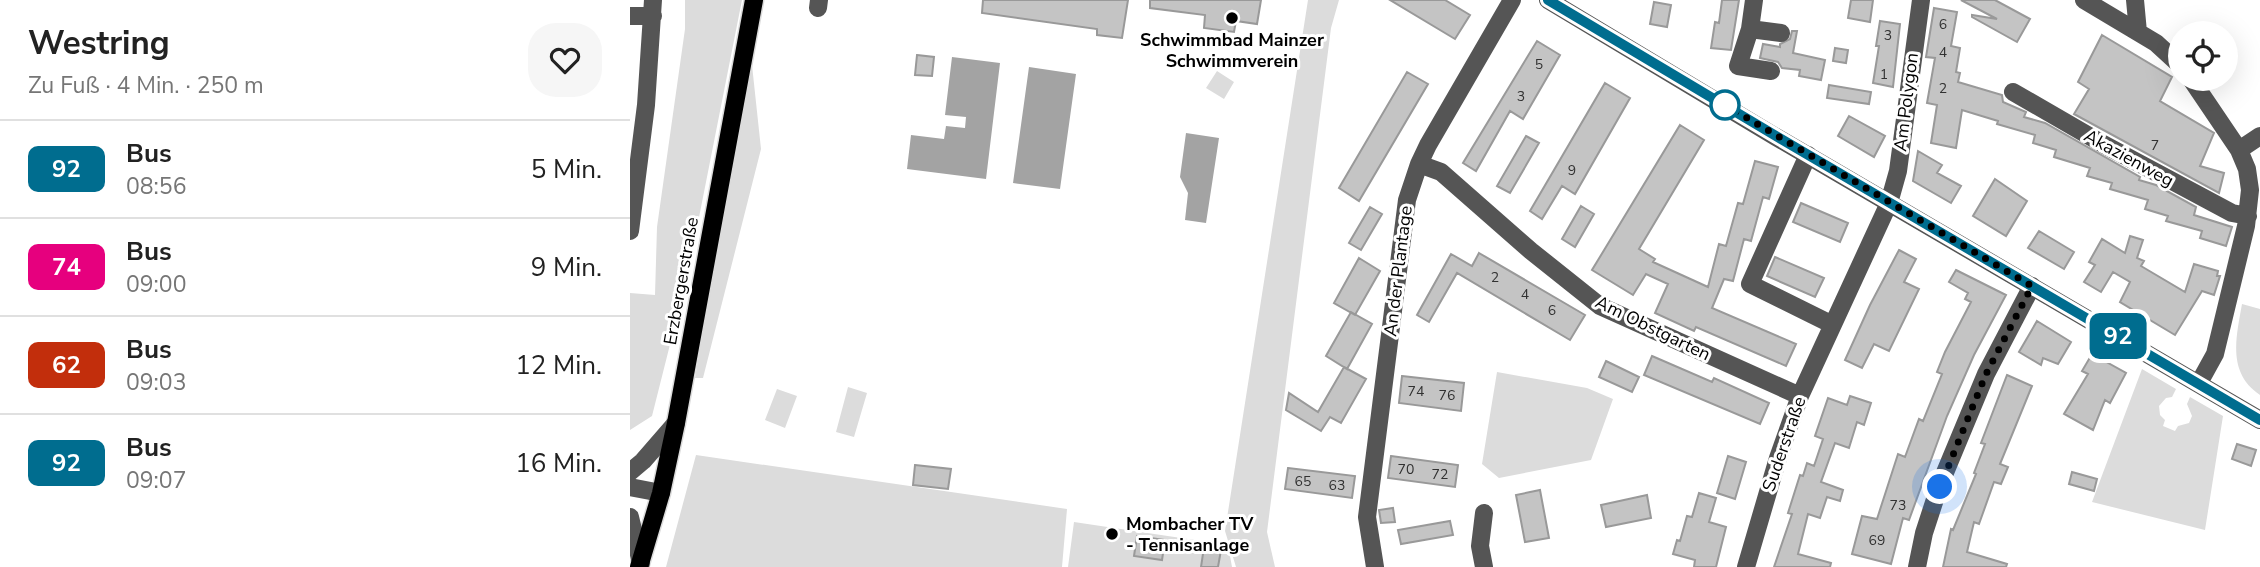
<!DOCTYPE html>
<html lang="de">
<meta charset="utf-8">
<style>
:root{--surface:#fff;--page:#f6f6f6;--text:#222;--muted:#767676;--line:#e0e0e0}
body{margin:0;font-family:"Nunito Sans",sans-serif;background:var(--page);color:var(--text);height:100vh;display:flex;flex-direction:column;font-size:26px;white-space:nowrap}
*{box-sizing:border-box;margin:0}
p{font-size:23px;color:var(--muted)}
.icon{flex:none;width:38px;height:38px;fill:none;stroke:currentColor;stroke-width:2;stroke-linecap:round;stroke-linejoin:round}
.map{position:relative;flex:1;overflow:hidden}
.sheet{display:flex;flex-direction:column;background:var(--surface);width:630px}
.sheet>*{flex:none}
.badge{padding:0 14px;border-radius:10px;font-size:24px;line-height:46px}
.tools{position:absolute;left:1538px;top:21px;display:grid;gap:14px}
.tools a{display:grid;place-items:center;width:70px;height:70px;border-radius:50%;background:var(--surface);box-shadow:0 7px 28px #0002;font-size:35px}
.you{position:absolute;width:35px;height:35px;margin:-18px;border:5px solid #fff;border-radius:50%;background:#1a73e8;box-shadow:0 0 0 10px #1a73e833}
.map>.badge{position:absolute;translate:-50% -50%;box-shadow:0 0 0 4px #fff}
.round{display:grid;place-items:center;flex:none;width:74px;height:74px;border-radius:28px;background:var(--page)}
.headline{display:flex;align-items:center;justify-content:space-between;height:119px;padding:0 28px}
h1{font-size:33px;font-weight:700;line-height:52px}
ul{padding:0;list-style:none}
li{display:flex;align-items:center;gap:21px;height:98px;padding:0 28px;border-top:2px solid var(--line)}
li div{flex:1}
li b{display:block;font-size:26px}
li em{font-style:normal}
li .badge{min-width:77px;font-weight:700;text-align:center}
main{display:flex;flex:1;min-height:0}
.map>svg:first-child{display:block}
.green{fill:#dcdcdc}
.water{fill:#a3a3a3}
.building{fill:#c4c4c4;stroke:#999;stroke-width:2}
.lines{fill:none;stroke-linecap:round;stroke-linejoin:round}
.major-casing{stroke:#dbdbdb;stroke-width:21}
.minor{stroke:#555;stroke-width:18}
.major{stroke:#000;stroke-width:18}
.line-casing{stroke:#fff;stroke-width:16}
.line{stroke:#006d8f;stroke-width:10}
.walk{stroke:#000;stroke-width:7;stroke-dasharray:0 12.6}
.poi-dot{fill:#000;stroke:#fff;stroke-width:2.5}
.stop-dot{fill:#fff;stroke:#006d8f;stroke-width:3.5}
.labels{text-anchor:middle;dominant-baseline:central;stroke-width:6;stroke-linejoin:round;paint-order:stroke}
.number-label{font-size:14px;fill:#313131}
.poi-label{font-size:18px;font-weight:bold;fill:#000;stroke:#fff}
.street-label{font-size:18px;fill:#000;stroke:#fff}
</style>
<main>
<section class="sheet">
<div class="headline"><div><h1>Westring</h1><p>Zu Fuß · 4 Min. · 250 m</p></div><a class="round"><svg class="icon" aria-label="heart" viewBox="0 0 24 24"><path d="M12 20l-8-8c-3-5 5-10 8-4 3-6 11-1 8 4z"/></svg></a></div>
<ul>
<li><span class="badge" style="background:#006d8f;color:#fff">92</span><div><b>Bus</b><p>08:56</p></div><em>5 Min.</em></li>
<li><span class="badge" style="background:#e6007e;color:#fff">74</span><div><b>Bus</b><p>09:00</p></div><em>9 Min.</em></li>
<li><span class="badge" style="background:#c22e0c;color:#fff">62</span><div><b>Bus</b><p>09:03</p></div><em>12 Min.</em></li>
<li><span class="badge" style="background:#006d8f;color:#fff">92</span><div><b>Bus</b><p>09:07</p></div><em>16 Min.</em></li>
</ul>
</section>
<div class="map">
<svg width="1630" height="567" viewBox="0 0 1630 567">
<rect width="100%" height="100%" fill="#fff"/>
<path class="green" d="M55,0H112L58,273L22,416L0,430V293L25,295L27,227L55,29Z
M678,0H709L701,28L637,532L645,567H606L595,531Z
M122,65L131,149L73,378H65L91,220Z
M587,71L604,82L594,99L576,88Z
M1612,304L1630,309V395C1597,373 1606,338 1612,304Z
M1512,369L1546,389L1542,397L1536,398L1529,406L1530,415L1535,420L1533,426L1545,431L1548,426L1559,423L1562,416L1557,404L1560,397L1593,416L1575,530L1462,502Z
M867,372L957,388L983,399L961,460L869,478L852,464Z
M218,387L237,393L224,437L206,432Z
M147,389L167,396L155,428L135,420Z
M66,455L437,509L432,567H36Z
M444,522L598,545L602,567H438Z"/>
<path class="water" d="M322,57L370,63L356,179L277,169L281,135L314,139L316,126L335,128L336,117L315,115Z
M399,67L446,74L430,189L383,183Z
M556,133L589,138L576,223L555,220L558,193L550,177Z"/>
<path class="building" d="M353,0H498L492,38L467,35V29L352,13Z
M520,0H631L627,24L606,21L604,32L574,28L575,15L520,8Z
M760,0H815L840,15L825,39Z
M1092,0H1109L1101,50L1081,48L1085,22L1089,23Z
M1221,0H1243L1240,22L1218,18Z
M1331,0H1365L1400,19L1387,42L1342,17V15L1367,19Z
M1024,2L1041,5L1037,27L1020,24Z
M1304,8L1327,12L1321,46L1330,48L1326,72L1330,73L1328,82L1372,95L1373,102L1396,112L1394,117L1415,123L1510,177L1509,180L1526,185L1566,207L1564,215L1602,227L1596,246L1570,238L1572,231L1536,221L1538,216L1515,209L1518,200L1480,189L1482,183L1457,176L1460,168L1424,157L1426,150L1403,143L1405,135L1367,124L1368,121L1332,110L1326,148L1301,143L1307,105L1297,103L1305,58L1296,57Z
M1250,21L1270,24L1263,87L1243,83L1249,46H1246Z
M1162,31H1167L1163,53L1195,60L1191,80L1169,76L1170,70L1152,68L1148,62L1130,58L1133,44L1150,47V44L1160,39Z
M1472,35L1542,77L1530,101L1584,133L1570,166L1594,173L1589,193L1444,114L1459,89L1448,82Z
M907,41L930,55L893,119L880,111L846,171L833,163Z
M1205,48L1218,50L1216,63L1203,61Z
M287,55L304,57L302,76L285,75Z
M777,72L798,84L729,201L709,188Z
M975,83L1000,98L945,194L932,186L912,219L900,211Z
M1199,85L1241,92L1239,104L1197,98Z
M1219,116L1255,136L1244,157L1208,136Z
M1050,125L1074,140L1009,249L1025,259L1023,262L1078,287L1089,244L1096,246L1108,203L1113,204L1125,161L1148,167L1139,199L1133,197L1121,241L1114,239L1103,281L1094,279L1082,308L1166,344L1156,366L1066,327L1064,331L1025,313L1038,284L1016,274L1003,295L962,270Z
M896,136L909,143L880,193L867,186Z
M1288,151L1312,165L1307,173L1331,186L1321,203L1283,181Z
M1365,179L1397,201L1376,236L1343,216Z
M1171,203L1218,223L1210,242L1163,222Z
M951,206L964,214L945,247L932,239Z
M740,207L752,214L731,250L719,243Z
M1409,231L1444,252L1434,269L1398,248Z
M1500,236L1513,240L1507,258L1514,261L1511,266L1555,292L1564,264L1588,271L1587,276H1590L1584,295L1572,291L1545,335L1490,302L1500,282L1483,272L1471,292L1454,282L1465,265L1459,262L1472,239L1495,253Z
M1269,250L1286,259L1274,282L1289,289L1259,351L1244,344L1232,368L1215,360L1240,305Z
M849,253L955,315L940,340L827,273L799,322L787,315L821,254L842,266Z
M1145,257L1194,278L1185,297L1137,276Z
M729,258L750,271L725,315L704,303Z
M1326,270L1376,295L1344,355L1317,416L1279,520L1273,518L1261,564L1222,554L1232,516L1247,519L1268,454L1275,457L1289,419L1293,421L1312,374L1307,372L1315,352L1341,302L1335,299L1338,293L1319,282Z
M721,312L742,324L717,369L696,356Z
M1407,321L1441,342L1428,364L1413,358L1411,365L1389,352Z
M1462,354L1496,373L1480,403L1475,400L1463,430L1434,414L1458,374L1452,371Z
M1022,356L1082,382L1084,378L1139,403L1130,424L1014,375Z
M976,361L1009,377L1002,392L969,377Z
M714,367L736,379L711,423L700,417L691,431L656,410L659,393L688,412Z
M1377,375L1402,386L1370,464L1378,467L1371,484L1364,482L1349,524L1344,522L1337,552L1377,564L1376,567H1313L1321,529L1323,530L1346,474L1344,473L1355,444L1351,443Z
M772,376L834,383L831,411L769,403Z
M1220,396L1241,403L1234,425L1227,422L1219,448L1205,443L1191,482L1213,490L1210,501L1197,497L1190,518L1178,514L1168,554L1201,563L1200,567H1144L1162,514L1158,513L1170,475L1173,476L1177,463L1184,466L1193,439L1185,436L1198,398L1217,405Z
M1607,444L1626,450L1621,466L1602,459Z
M761,456L828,465L825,487L758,478Z
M1098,456L1116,462L1105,499L1087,493Z
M285,465L321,469L318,489L283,485Z
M658,468L725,476L722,498L655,489Z
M1442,472L1467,479L1464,491L1439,484Z
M910,490L919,538L895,542L886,495Z
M1069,493L1086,498L1079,522L1096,527L1086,567H1064L1065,560L1043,554L1047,540L1050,541L1057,516L1062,517Z
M1017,495L1021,518L976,527L971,505Z
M763,508L765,522L751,523L749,510Z
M820,521L823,535L771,544L768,530Z
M507,536L535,540L532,560L504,556Z
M574,547L591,550L588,567H571Z"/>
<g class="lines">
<g class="major-casing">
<path id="major" d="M9,567L31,493L46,423L124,0"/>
</g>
<path class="minor" d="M918,0L1146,137L1630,420
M1124,0L1120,29L1108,66L1141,71
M1454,0L1526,43L1550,65
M1505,0L1508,32
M188,8L189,0
M0,16H23
M1120,29L1151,33
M1561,79L1609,150L1617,169L1620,190L1616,226L1585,354L1569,383
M1383,92L1473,144L1602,213L1618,216
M1609,150L1630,136
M1178,155L1120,284L1201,324
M789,164L811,172L901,251L970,306L1170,396
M0,231L16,105L23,0
M0,472L13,461L46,423
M0,487L31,493
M0,517L11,563
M745,567L737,517L777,200L789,164L798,145L882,0
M854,567L850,546L854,513
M1116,567L1148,458L1170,396L1259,203L1268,171L1291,0
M1287,567L1294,533L1309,487L1356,374L1402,286"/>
<use href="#major" class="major"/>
</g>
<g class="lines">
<g class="line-casing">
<path id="line" d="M918,0L1146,136L1630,420"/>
</g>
<use href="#line" class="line"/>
<path class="walk" d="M1095,105L1402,286L1356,374L1310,487"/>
</g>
<g class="poi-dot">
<circle cx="602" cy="18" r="7"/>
<circle cx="482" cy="534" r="7"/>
</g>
<circle class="stop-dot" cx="1095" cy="105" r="14"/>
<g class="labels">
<g class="number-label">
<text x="1313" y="24">6</text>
<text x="1258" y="35">3</text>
<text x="1313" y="52">4</text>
<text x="909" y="64">5</text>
<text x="1254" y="74">1</text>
<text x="1313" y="88">2</text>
<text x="891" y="96">3</text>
<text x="1525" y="145">7</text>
<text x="942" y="170">9</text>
<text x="865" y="277">2</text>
<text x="895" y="294">4</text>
<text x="922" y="310">6</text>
<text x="786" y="391">74</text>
<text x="817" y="395">76</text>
<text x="776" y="469">70</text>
<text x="810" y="474">72</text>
<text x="673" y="481">65</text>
<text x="707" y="485">63</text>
<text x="1268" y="505">73</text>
<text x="1247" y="540">69</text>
</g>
<g class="poi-label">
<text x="602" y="40">Schwimmbad Mainzer<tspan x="602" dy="21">Schwimmverein</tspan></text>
<text x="496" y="524" text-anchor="start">Mombacher TV<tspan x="496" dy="21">- Tennisanlage</tspan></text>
</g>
<g class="street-label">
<text transform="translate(1276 102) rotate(-83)">Am Polygon</text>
<text transform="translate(1499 158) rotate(29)">Akazienweg</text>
<text transform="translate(768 271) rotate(-83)">An der Plantage</text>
<text transform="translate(51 281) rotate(-80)">Erzbergerstraße</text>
<text transform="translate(1023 328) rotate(26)">Am Obstgarten</text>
<text transform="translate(1154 444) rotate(-71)">Suderstraße</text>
</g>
</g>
</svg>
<div class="tools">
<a><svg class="icon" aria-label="locate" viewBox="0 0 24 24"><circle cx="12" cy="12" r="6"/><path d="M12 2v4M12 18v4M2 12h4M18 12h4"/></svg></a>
</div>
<div class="you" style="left:1310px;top:487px"></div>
<b class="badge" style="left:1488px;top:336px;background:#006d8f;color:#fff">92</b>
</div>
</main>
